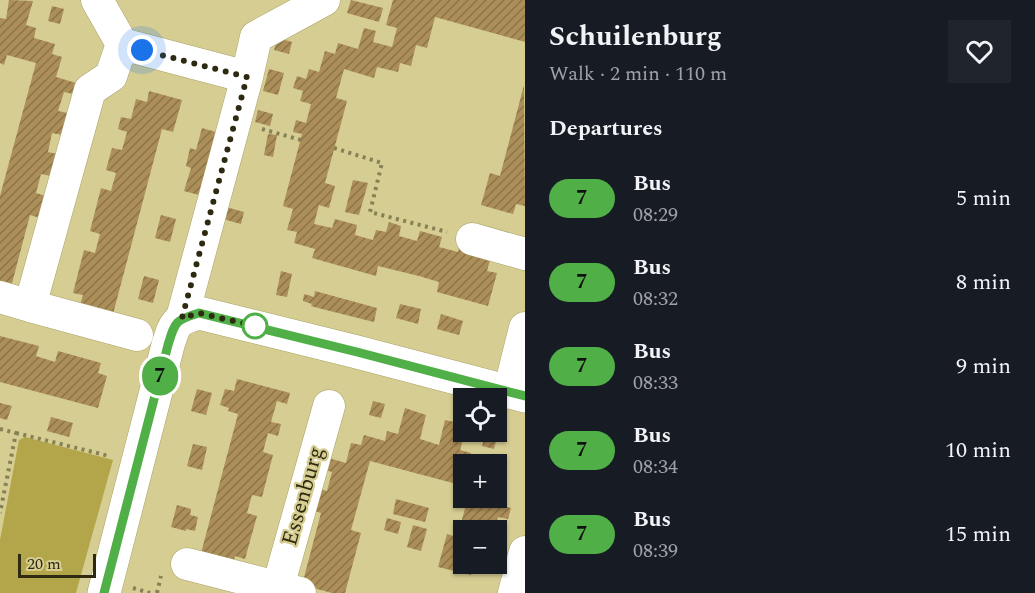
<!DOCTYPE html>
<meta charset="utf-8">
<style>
:root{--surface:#171b24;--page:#20242c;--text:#f1f3f6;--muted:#9ea1a6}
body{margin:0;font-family:Spectral,serif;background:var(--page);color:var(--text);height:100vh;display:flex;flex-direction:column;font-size:22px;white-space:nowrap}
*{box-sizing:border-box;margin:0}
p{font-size:20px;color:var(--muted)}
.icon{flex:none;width:33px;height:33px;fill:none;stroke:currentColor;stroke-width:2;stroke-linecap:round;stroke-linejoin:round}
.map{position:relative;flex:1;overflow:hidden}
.side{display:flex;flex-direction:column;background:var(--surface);width:510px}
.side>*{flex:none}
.badge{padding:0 12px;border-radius:20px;font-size:21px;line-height:39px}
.controls{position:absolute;left:453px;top:388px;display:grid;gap:12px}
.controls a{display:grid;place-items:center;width:54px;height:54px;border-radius:0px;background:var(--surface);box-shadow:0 2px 4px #0004;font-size:30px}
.scale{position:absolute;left:18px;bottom:15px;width:78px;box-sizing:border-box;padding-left:6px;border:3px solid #2e2a12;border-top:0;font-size:16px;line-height:21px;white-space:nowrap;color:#2e2a12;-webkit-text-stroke:4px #d5cd91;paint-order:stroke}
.you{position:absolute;width:30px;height:30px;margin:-15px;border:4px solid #fff;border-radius:50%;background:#1a73e8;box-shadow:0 0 0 9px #1a73e833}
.map>.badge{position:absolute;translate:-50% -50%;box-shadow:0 0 0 3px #fff}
h2{padding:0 24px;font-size:22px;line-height:54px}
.round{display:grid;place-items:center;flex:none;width:63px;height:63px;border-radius:0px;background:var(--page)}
.head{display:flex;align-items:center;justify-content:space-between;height:102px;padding:0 24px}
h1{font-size:28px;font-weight:700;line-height:45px}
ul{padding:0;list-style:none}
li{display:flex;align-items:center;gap:18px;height:84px;padding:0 24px}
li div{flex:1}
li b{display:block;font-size:22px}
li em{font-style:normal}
li .badge{min-width:66px;font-weight:700;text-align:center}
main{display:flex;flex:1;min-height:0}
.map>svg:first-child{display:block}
.green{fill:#b3a64a}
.building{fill:url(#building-hatch)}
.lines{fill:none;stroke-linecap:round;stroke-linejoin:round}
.street-casing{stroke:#aba267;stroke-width:33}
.secondary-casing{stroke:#aba267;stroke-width:34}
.path{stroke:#868055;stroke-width:4;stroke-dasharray:3 4.5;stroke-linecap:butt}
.street{stroke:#fff;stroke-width:32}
.secondary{stroke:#fff;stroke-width:33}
.line-casing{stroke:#fff;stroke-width:14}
.line{stroke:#50af46;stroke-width:9}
.walk{stroke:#2e2a12;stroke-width:6;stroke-dasharray:0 10.8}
.stop-dot{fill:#fff;stroke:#50af46;stroke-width:3}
.labels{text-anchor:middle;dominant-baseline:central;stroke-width:4.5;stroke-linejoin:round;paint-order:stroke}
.street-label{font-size:22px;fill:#2e2a12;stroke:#d5cd91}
</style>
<main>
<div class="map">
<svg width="525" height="593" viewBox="0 0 525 593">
<defs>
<pattern id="building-hatch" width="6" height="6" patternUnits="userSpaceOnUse" patternTransform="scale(1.5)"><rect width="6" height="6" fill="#ac8e59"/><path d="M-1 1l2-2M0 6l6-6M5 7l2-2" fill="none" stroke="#8c7448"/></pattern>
</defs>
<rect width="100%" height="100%" fill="#d5cd91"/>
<path class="green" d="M25,437L113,460L76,593H0V540L19,440Z"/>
<path class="building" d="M9,0L33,1L26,25L36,28L34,38L55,44L52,54L62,57L56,77L76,83L73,94L64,92L58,111L68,113L62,135L52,133L48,152L57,154L51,176L41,174L36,193L46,196L40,218L30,215L11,287L0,284V196L36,63L7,55L4,65L0,63V18L6,19Z
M351,0L383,8L379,22L347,13Z
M393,0H525V42L435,17L427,48L416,45L411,66L400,63L398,72L377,67L374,78L344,69L336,98L347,101L325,183L335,186L329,208L319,205L314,224L332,228L335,219L357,225L355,235L373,240L376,230L386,232L389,222L401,226L399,236L417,241L420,231L442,237L439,247L458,252L460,242L472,245L470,255L490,260L487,271L497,273L488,306L437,292L439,282L419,276L378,266L376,276L312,258L315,249L294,243L297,232L287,230L293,209L283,206L302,134L293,132L296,120L306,123L311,104L300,101L303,91L293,88L297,76L306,79L309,69L319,72L325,51L335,54L338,43L358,49L364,28L376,31L373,42L392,47L397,28L386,25Z
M52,6L64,9L60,24L48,21Z
M278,38L292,42L289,54L274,50Z
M269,69L284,73L278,95L263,91Z
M524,85L525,206L516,204L513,214L481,205L490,173L500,176Z
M149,91L182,100L173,132L162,129L113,314L80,305L83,295L73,293L84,250L95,253L100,234L90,231L101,188L111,191L116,173L106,170L112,148L122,150L127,132L118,129L121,117L131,119L136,99L147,102Z
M258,110L273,114L270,126L255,122Z
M202,128L216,132L199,195L184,191L191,168L186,166L190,148L196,150Z
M268,134L277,135L273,157L264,155Z
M353,180L368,183L359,215L345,212Z
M226,207L244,212L241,224L223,219Z
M161,215L176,219L170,242L155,238Z
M281,271L292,274L287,297L276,295Z
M144,276L159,280L153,303L138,299Z
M315,291L377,308L374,322L322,309L311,306L312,304L303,301L304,294L314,297Z
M400,304L421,309L418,324L396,318Z
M441,314L463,321L459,335L437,329Z
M0,336L39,346L36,356L55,362L58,351L101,363L98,373L107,376L98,408L0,382Z
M237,379L290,393L287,404L277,401L271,422L281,424L278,436L268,433L263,452L273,455L262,497L252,495L247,513L257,516L245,559L235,556L232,566L200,557L238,414L228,411L229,408L220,405L225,389L234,391Z
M197,389L212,393L206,415L191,411Z
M373,401L385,404L381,418L369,415Z
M0,403L12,406L7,420L0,418Z
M405,408L426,415L420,439L439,445L445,420L464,424V432H465L460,450L471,453L468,463L473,464L464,465V486L370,461L351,530L361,533L345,593H332L302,585L321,513L311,510L317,488L327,491L332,472L322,469L325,457L346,463L351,443L361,445L364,435L385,441L387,431L398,434Z
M51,417L73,423L69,437L47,431Z
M486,432L498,434L494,449L482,446Z
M193,444L207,447L202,470L187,466Z
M468,498H492L490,502L511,508L508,519L498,517L494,531H464V564H485L484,567L474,565L471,575L438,567L447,534L457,537Z
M396,499L429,508L425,522L393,514Z
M177,505L191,509L190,515L198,517L195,531L186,529V531L171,527Z
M387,518L401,522L398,534L384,530Z
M413,525L427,529L421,551L407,547Z"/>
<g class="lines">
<g class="street-casing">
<path id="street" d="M97,0L122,44L247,77
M122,44L111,76L90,90L30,306L137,335
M472,239L525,254
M0,297L30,306
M182,318L247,77L256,37L324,0
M509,392L525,328
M187,564L300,593
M278,587L329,406
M514,593L525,552"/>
</g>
<g class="secondary-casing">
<path id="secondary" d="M104,593L168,345C175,323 175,320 199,313L357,352L525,396"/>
</g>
<path class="path" d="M262,129L301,140
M334,148L382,163L370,212L447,232
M0,429L16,433L0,513
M16,433L109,456
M133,588L150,593
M157,593L161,576"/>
<use href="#street" class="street"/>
<use href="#secondary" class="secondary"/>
</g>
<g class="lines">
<g class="line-casing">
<path id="line" d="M104,593L168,345C175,322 175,320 199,313L357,352L525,396"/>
</g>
<use href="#line" class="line"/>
<path class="walk" d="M142,50L247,77L182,318L199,313L255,326"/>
</g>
<circle class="stop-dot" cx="255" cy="326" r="12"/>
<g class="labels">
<g class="street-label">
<text transform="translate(303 496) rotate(-74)">Essenburg</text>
</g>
</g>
</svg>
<div class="controls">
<a><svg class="icon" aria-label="locate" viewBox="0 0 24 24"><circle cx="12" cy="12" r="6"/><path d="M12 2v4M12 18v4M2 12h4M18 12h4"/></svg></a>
<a>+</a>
<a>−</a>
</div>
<div class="scale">20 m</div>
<div class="you" style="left:142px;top:50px"></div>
<b class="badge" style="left:160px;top:376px;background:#50af46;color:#111">7</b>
</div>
<section class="side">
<div class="head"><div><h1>Schuilenburg</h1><p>Walk · 2 min · 110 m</p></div><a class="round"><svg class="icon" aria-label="heart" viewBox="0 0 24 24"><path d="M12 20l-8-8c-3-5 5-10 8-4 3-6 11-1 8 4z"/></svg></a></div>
<h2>Departures</h2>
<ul>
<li><span class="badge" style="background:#50af46;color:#111">7</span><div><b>Bus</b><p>08:29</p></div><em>5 min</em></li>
<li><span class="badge" style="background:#50af46;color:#111">7</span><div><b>Bus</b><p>08:32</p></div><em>8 min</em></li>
<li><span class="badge" style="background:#50af46;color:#111">7</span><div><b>Bus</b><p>08:33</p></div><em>9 min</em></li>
<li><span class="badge" style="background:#50af46;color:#111">7</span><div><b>Bus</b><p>08:34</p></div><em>10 min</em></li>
<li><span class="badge" style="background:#50af46;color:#111">7</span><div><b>Bus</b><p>08:39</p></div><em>15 min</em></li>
</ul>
</section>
</main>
